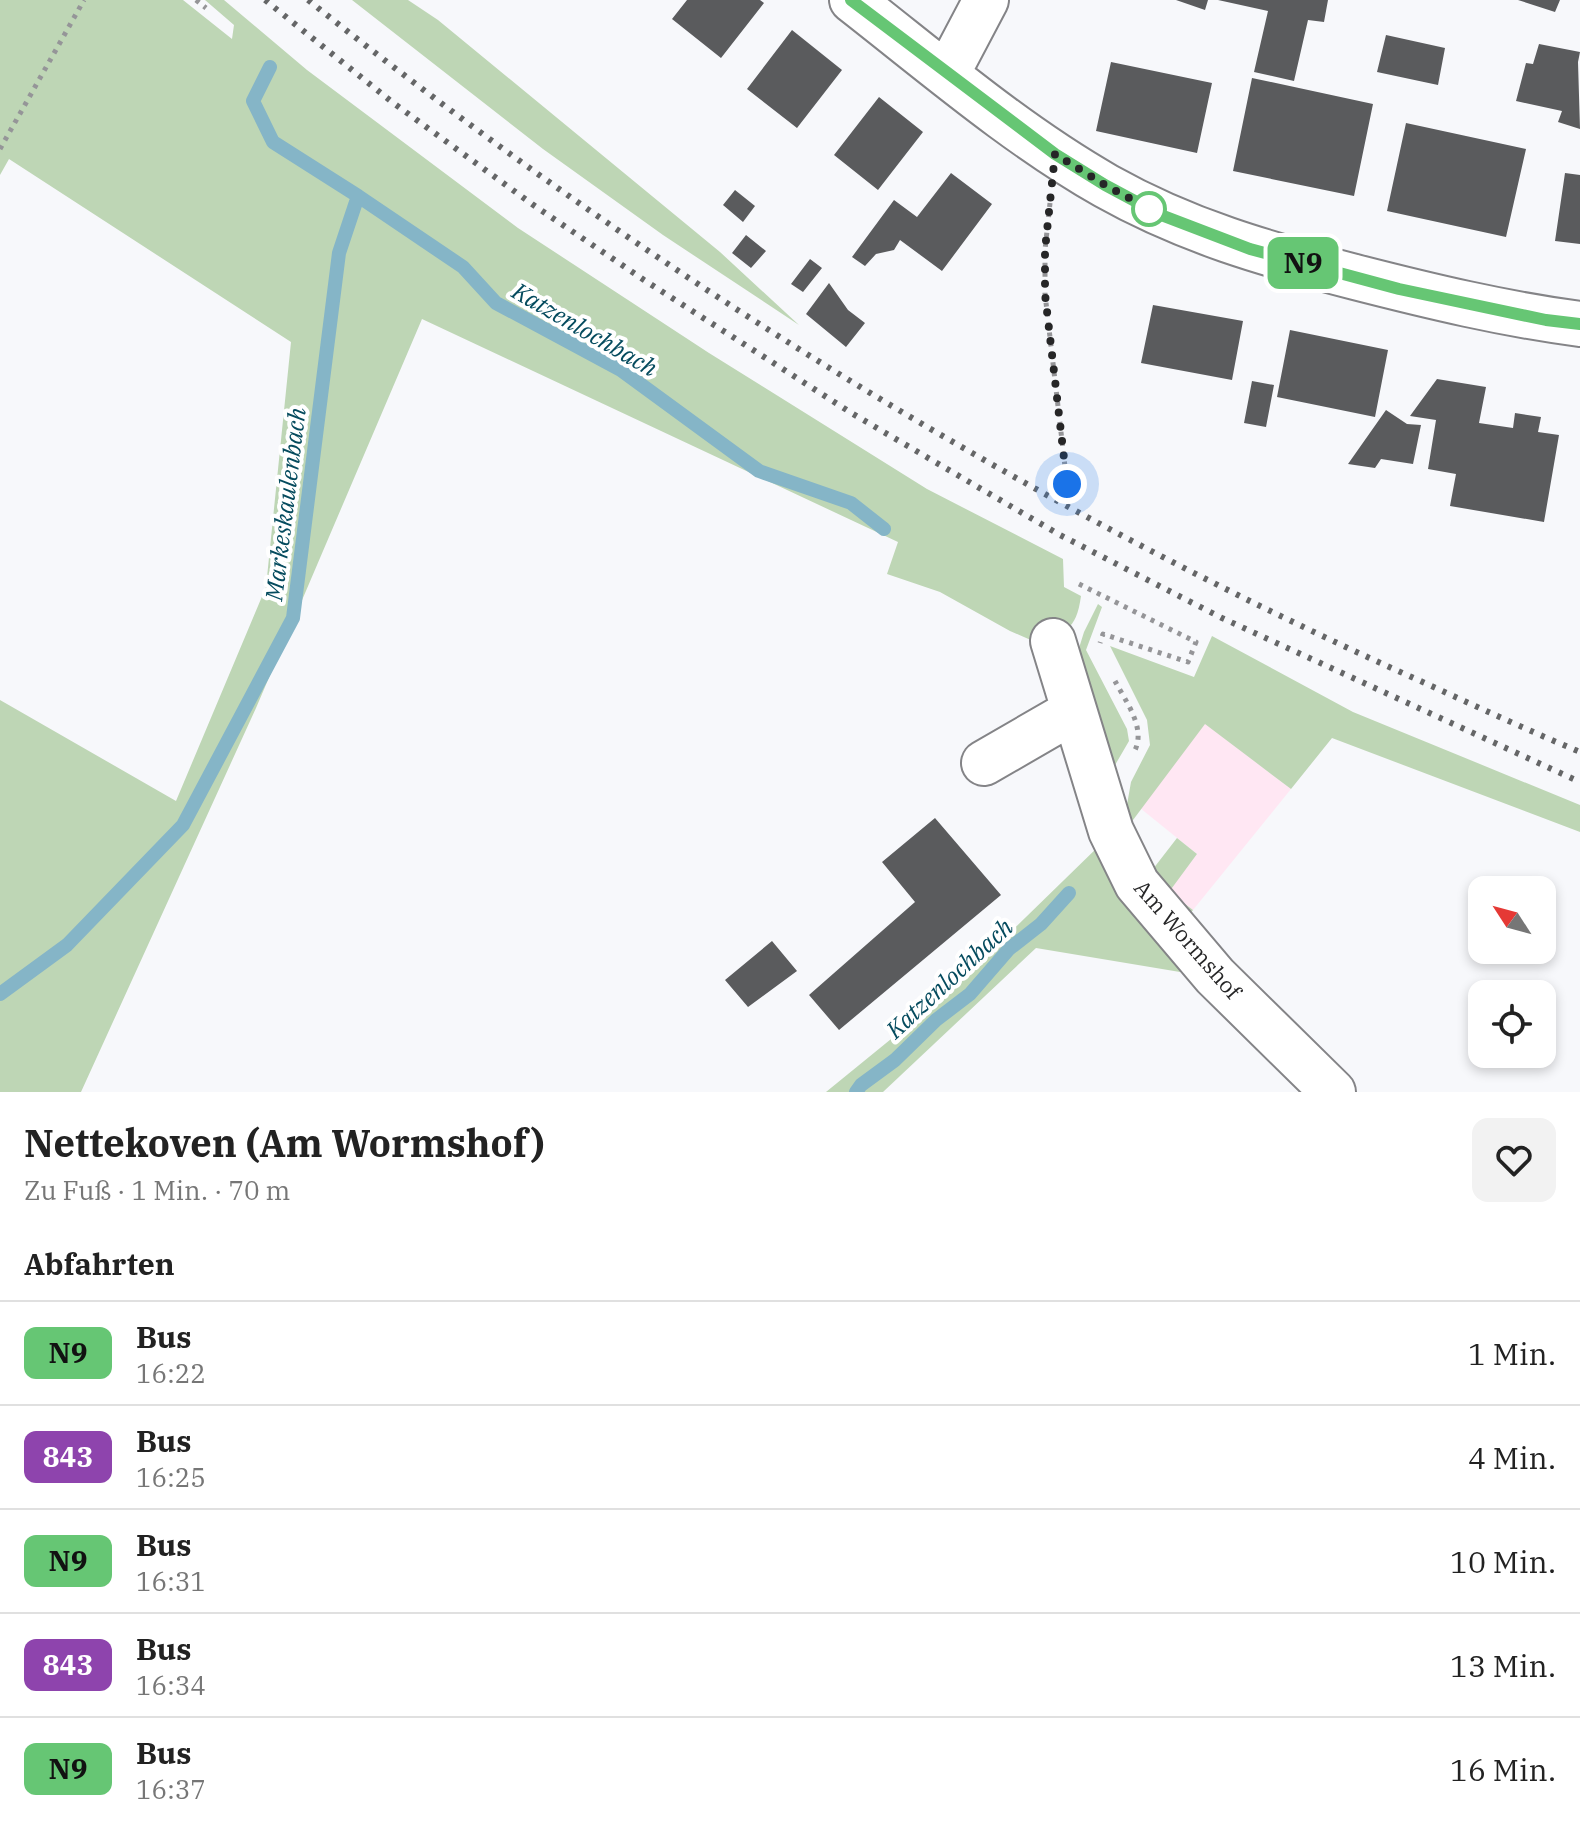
<!DOCTYPE html>
<html lang="de">
<meta charset="utf-8">
<style>
:root{--surface:#fff;--page:#f2f2f2;--text:#222;--muted:#767676;--line:#e0e0e0}
body{margin:0;font-family:"IBM Plex Serif",serif;background:var(--page);color:var(--text);height:100vh;display:flex;flex-direction:column;font-size:30px;white-space:nowrap}
*{box-sizing:border-box;margin:0}
p{font-size:26px;color:var(--muted)}
.icon{flex:none;width:44px;height:44px;fill:none;stroke:currentColor;stroke-width:2;stroke-linecap:round;stroke-linejoin:round}
.map{position:relative;height:1092px;overflow:hidden}
.panel{display:flex;flex-direction:column;background:var(--surface);flex:1}
.panel>*{flex:none}
.badge{padding:0 16px;border-radius:12px;font-size:28px;line-height:52px}
.needle{width:52px;rotate:306deg}
.tools{position:absolute;left:1468px;top:876px;display:grid;gap:16px}
.tools a{display:grid;place-items:center;width:88px;height:88px;border-radius:16px;background:var(--surface);box-shadow:0 4px 12px #0003;font-size:40px}
.you{position:absolute;width:40px;height:40px;margin:-20px;border:6px solid #fff;border-radius:50%;background:#1a73e8;box-shadow:0 0 0 12px #1a73e833}
.map>.badge{position:absolute;translate:-50% -50%;box-shadow:0 0 0 4px #fff}
h2{padding:0 24px;font-size:30px;line-height:72px}
.round{display:grid;place-items:center;flex:none;width:84px;height:84px;border-radius:16px;background:var(--page)}
.headline{display:flex;align-items:center;justify-content:space-between;height:136px;padding:0 24px}
h1{font-size:38px;font-weight:700;line-height:60px}
ul{padding:0;list-style:none}
li{display:flex;align-items:center;gap:24px;height:104px;padding:0 24px;border-top:2px solid var(--line)}
li div{flex:1}
li b{display:block;font-size:30px}
li em{font-style:normal}
li .badge{min-width:88px;font-weight:700;text-align:center}
.map>svg:first-child{display:block}
.industrial{fill:#ffe7f3}
.green{fill:#bed6b5}
.lines{fill:none;stroke-linecap:round;stroke-linejoin:round}
.stream{stroke:#85b5c7;stroke-width:14}
.building{fill:#5a5b5d}
.minor-casing{stroke:#848487;stroke-width:48}
.path{stroke:#959598;stroke-width:5;stroke-dasharray:4 6;stroke-linecap:butt}
.minor{stroke:#fff;stroke-width:44}
.rail{stroke:#656667;stroke-width:6;stroke-dasharray:4 8;stroke-linecap:butt}
.line-casing{stroke:#fff;stroke-width:18}
.line{stroke:#66c674;stroke-width:12}
.walk{stroke:#262627;stroke-width:8;stroke-dasharray:0 14.4}
.stop-dot{fill:#fff;stroke:#66c674;stroke-width:4}
.labels{text-anchor:middle;dominant-baseline:central;stroke-width:8;stroke-linejoin:round;paint-order:stroke}
.street-label{font-size:22px;fill:#262627;stroke:#fff}
.water-label{font-size:24px;font-style:italic;fill:#054b5e;stroke:#fff}
</style>
<div class="map">
<svg width="1580" height="1092" viewBox="0 0 1580 1092">
<rect width="100%" height="100%" fill="#f7f8fb"/>
<path class="industrial" d="M1205,723L1291,789L1193,910L1168,892L1197,854L1140,808Z"/>
<path class="green" d="M0,0H183L232,39L234,25L205,0H224L307,70L518,228L709,353L927,489L1063,559L1064,587L1081,596C1076,632 1065,632 1033,641L1010,631L940,592L887,574L898,542L422,319L256,708L81,1092H0V700L176,801L266,587L291,342L9,159L0,175Z
M352,0H408L438,20L720,252L799,325L663,235L543,149Z
M1098,604L1102,607L1086,650L1127,729L1129,741L1111,772L1075,661L1084,632Z
M1212,636L1353,712L1580,805V832L1332,738L1291,789L1205,724L1133,820L1125,816L1131,782L1150,745L1147,720L1110,646L1194,677Z
M1177,838L1197,854L1169,892L1193,910L1183,923L1153,869Z
M1102,843L1192,974L1036,948L883,1092H826L950,991Z"/>
<g class="lines">
<path class="stream" d="M358,196L463,267L496,303L621,370L759,471L851,503L884,529
M0,994L67,945L183,825L293,618L339,253L358,196L273,142L253,101L270,67
M856,1092L861,1085L895,1060L936,1020L970,994L1009,949L1041,924L1069,893"/>
</g>
<path class="building" d="M687,0H760L764,3L721,58L672,19Z
M1176,0H1208L1205,10Z
M1218,0H1328L1324,22L1308,20L1294,81L1254,72L1268,11Z
M1518,0H1560L1555,12Z
M792,30L842,70L797,128L747,89Z
M1386,35L1445,48L1438,85L1377,72Z
M1539,44L1580,52L1578,62L1580,129L1558,122L1562,111L1516,101L1526,63L1533,64Z
M1111,62L1212,83L1197,153L1096,131Z
M1252,78L1373,104L1354,196L1233,171Z
M879,97L923,132L878,190L834,155Z
M1406,123L1526,149L1506,237L1387,211Z
M951,173L992,204L942,271L900,240L894,250L876,254L865,266L852,257L894,200L917,217Z
M1565,173L1580,175V244L1555,241Z
M735,190L755,206L743,222L723,205Z
M746,235L766,251L751,268L732,253Z
M810,259L822,268L803,292L791,284Z
M829,283L848,310L865,323L846,347L806,314Z
M1153,305L1243,321L1232,380L1141,363Z
M1290,330L1388,350L1375,417L1277,397Z
M1437,379L1486,387L1479,423L1513,428L1515,413L1541,417L1538,432L1559,435L1544,522L1450,506L1456,474L1428,469L1436,420L1410,416Z
M1252,381L1274,385L1266,427L1244,423Z
M1386,410L1407,424L1421,425L1413,464L1381,459L1375,468L1348,464Z
M935,818L1001,895L839,1030L809,995L915,902L882,862Z
M772,941L797,971L748,1007L725,980Z"/>
<g class="lines">
<g class="minor-casing">
<path id="minor" d="M852,0C934,64 1015,134 1106,186C1186,231 1266,254 1355,277C1429,296 1504,314 1580,324
M947,74L986,0
M1053,641L1111,831L1137,884L1215,976L1333,1092
M984,763L1074,711"/>
</g>
<path class="path" d="M196,0L206,8
M0,149L84,0
M1050,203L1045,250V294L1067,484
M1079,584L1196,642L1188,662L1103,634L1100,643
M1115,681C1126,702 1147,729 1134,752"/>
<use href="#minor" class="minor"/>
<path class="rail" d="M265,0L392,102L532,204L644,280L853,414L1060,535L1222,618L1580,782
M308,0C648,272 1020,502 1416,679C1471,704 1525,729 1580,752"/>
</g>
<g class="lines">
<g class="line-casing">
<path id="line" d="M851,0L1055,154L1105,185L1161,215L1250,249L1399,289L1546,320L1580,324"/>
</g>
<use href="#line" class="line"/>
<path class="walk" d="M1067,484L1045,294V250L1055,154L1105,185L1161,215L1149,209"/>
</g>
<circle class="stop-dot" cx="1149" cy="209" r="16"/>
<g class="labels">
<g class="street-label">
<text transform="translate(1188 939) rotate(49)">Am Wormshof</text>
</g>
<g class="water-label">
<text transform="translate(585 329) rotate(30)">Katzenlochbach</text>
<text transform="translate(285 504) rotate(-83)">Markeskaulenbach</text>
<text transform="translate(949 978) rotate(-43)">Katzenlochbach</text>
</g>
</g>
</svg>
<div class="tools">
<a><svg class="needle" viewBox="-14 -14 28 28"><path d="M0-13l5 13h-10z" fill="#e53935"/><path d="M0 13l5-13h-10z" fill="#767676"/></svg></a>
<a><svg class="icon" aria-label="locate" viewBox="0 0 24 24"><circle cx="12" cy="12" r="6"/><path d="M12 2v4M12 18v4M2 12h4M18 12h4"/></svg></a>
</div>
<div class="you" style="left:1067px;top:484px"></div>
<b class="badge" style="left:1303px;top:263px;background:#66c674;color:#111">N9</b>
</div>
<section class="panel">
<div class="headline"><div><h1>Nettekoven (Am Wormshof)</h1><p>Zu Fuß · 1 Min. · 70 m</p></div><a class="round"><svg class="icon" aria-label="heart" viewBox="0 0 24 24"><path d="M12 20l-8-8c-3-5 5-10 8-4 3-6 11-1 8 4z"/></svg></a></div>
<h2>Abfahrten</h2>
<ul>
<li><span class="badge" style="background:#66c674;color:#111">N9</span><div><b>Bus</b><p>16:22</p></div><em>1 Min.</em></li>
<li><span class="badge" style="background:#8e44ad;color:#fff">843</span><div><b>Bus</b><p>16:25</p></div><em>4 Min.</em></li>
<li><span class="badge" style="background:#66c674;color:#111">N9</span><div><b>Bus</b><p>16:31</p></div><em>10 Min.</em></li>
<li><span class="badge" style="background:#8e44ad;color:#fff">843</span><div><b>Bus</b><p>16:34</p></div><em>13 Min.</em></li>
<li><span class="badge" style="background:#66c674;color:#111">N9</span><div><b>Bus</b><p>16:37</p></div><em>16 Min.</em></li>
</ul>
</section>
